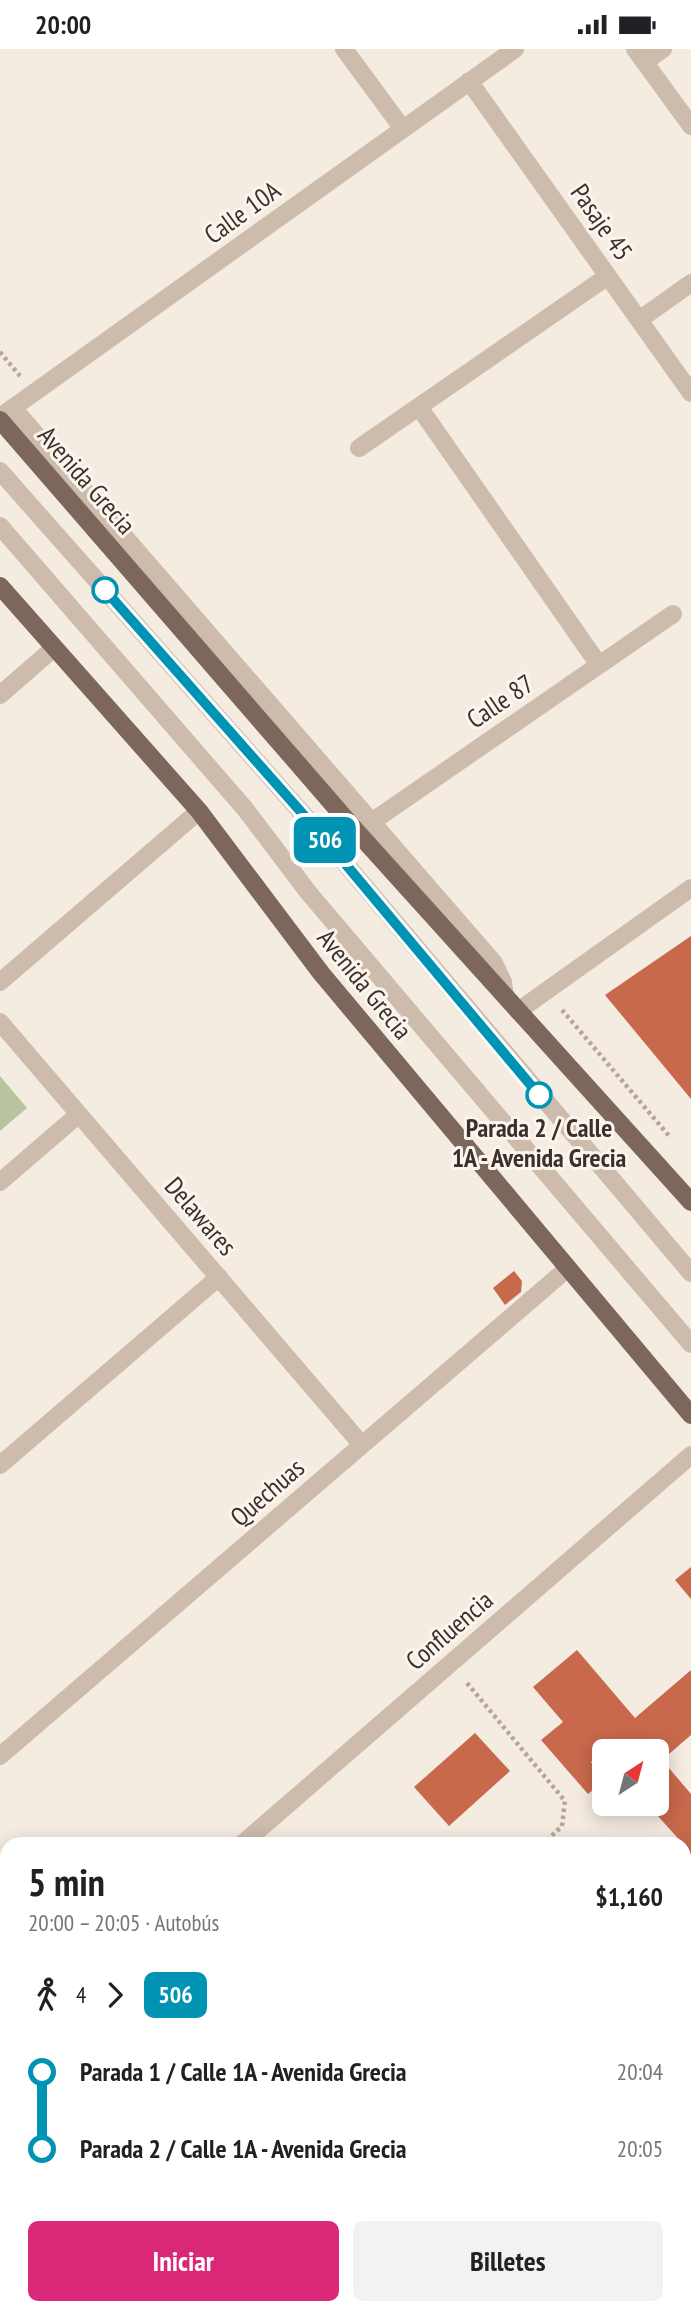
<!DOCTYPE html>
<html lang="es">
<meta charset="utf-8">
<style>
:root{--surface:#fff;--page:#f2f2f2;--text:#202124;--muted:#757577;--accent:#db2777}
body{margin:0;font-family:"PT Sans Narrow",sans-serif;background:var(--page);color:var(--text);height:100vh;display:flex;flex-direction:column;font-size:26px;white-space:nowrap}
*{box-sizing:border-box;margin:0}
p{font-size:23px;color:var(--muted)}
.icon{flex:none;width:38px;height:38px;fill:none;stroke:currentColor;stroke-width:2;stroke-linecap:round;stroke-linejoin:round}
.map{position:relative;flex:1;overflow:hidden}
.details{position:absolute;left:0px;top:1788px;width:691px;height:478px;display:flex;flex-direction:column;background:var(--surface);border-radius:21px 21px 0 0;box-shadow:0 4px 18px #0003}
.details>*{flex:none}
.badge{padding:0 14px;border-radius:10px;font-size:24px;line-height:46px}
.needle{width:46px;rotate:36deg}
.controls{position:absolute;left:592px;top:1690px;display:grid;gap:14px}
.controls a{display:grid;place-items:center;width:77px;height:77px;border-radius:10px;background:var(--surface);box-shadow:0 4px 18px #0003;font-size:35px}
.map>.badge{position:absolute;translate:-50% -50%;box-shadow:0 0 0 4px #fff}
.legs{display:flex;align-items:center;gap:10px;height:77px;padding:0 28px;font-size:23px}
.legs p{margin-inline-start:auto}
.head{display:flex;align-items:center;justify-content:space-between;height:119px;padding:0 28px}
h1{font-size:38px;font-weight:600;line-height:52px}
.action{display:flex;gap:14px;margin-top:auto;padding:14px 28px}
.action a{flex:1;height:80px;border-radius:10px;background:var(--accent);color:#fff;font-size:28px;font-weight:600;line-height:80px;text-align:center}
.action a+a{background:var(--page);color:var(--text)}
ul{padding:0 28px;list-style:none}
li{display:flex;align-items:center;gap:24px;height:77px;font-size:26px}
li i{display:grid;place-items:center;width:10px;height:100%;margin:0 9px;background:currentColor}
li i::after{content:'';width:18px;height:18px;margin:-9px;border:5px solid;border-radius:50%;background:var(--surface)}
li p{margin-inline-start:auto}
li:first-child i{background:linear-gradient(#0000 50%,currentColor 0)}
li:last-child i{background:linear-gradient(currentColor 50%,#0000 0)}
.status{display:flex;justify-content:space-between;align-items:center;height:49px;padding:0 35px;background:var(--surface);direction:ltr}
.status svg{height:19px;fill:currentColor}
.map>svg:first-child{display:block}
.green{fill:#b8c4a0}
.water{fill:#7fb0b2}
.building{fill:#c8694b}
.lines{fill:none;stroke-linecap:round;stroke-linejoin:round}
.path{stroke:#b9a596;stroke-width:4.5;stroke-dasharray:3.5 3.5;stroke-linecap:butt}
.lane{stroke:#cdbbac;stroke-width:18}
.street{stroke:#cdbbac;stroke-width:18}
.secondary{stroke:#a18a7d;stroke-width:18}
.primary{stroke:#7d675c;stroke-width:18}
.line-1-casing{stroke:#fff;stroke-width:16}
.line-1{stroke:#0093b3;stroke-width:10}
.stop-1-dot{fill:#fff;stroke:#0093b3;stroke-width:3.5}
.labels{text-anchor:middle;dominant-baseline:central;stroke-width:6;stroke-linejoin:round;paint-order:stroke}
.street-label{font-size:26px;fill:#3b302b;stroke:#fbf5ee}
.stop-label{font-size:26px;font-weight:bold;fill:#3b302b;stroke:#fbf5ee}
</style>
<div class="status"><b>20:00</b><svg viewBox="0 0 49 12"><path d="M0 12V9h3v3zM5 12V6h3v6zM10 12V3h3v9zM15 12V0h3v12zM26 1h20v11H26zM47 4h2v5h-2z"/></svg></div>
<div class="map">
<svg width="691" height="2265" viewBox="0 0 691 2265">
<rect width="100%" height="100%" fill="#f4ebe1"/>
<path class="green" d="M0,1027L27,1059L0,1082Z
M691,2088V2178L684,2183V2093Z
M459,2259H591L584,2265H451Z"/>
<path class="water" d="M691,2178V2257L680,2265H584L591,2259H684V2183Z"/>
<path class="building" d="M691,887V1050L605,946Z
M514,1222L522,1232L521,1243L505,1256L493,1239Z
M691,1518V1550L675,1531Z
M577,1601L635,1669L691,1621V1686L662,1711L691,1745V1807L684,1796L647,1755H656V1703H602L591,1713L604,1732L588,1745L541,1691L563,1673L533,1638Z
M475,1684L510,1722L449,1777L414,1738Z"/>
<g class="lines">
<path class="path" d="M0,303L20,327
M562,961L670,1088
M467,1634L565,1752L562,1777L542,1796
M684,2155L691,2149
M0,2225L7,2218
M543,2265L551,2259"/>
<path class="lane" d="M13,359L494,914L503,933L505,947
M0,422L317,781L691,1224
M0,477L246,761L308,843L691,1295"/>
<path class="street" d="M344,0L403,80
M635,0L691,77
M644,13L663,0
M469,32L691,344
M639,271L691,234
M419,358L599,616
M0,368L515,0
M359,399L608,227
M0,646L54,599
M357,783L673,565
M0,933L199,762
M518,962L691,839
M0,973L362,1396
M0,1133L79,1065
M0,1416L219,1228
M0,1707L568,1219
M241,1796L691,1406
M0,1900L7,1908
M0,2004L7,1998
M309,2259L314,2265"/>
<path class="secondary" d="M684,2049L691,2044
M392,2265L400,2259"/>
<path class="primary" d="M0,371L357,783L691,1153
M0,537L199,762L321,924L691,1366"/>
</g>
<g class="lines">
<g class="line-1-casing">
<path id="line-1" d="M105,541L317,781L539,1046"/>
</g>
<use href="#line-1" class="line-1"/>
</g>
<g class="stop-1-dot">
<circle cx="105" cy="541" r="12"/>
<circle cx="539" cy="1046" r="12"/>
</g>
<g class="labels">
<g class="street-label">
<text transform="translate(242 163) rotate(-36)">Calle 10A</text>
<text transform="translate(602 173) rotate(55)">Pasaje 45</text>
<text transform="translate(87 431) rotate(49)">Avenida Grecia</text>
<text transform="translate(500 652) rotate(-34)">Calle 87</text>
<text transform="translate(365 935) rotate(51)">Avenida Grecia</text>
<text transform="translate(201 1167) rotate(49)">Delawares</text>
<text transform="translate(267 1443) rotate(-41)">Quechuas</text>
<text transform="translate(449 1581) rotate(-41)">Confluencia</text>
</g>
<g class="stop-label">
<text x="539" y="1078">Parada 2 / Calle<tspan x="539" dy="30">1A - Avenida Grecia</tspan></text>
</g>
</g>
</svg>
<div class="controls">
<a><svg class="needle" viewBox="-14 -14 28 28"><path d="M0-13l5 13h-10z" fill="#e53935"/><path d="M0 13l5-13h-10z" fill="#757577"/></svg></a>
</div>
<b class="badge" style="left:325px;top:791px;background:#0093b3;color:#fff">506</b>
<section class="details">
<div class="head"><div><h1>5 min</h1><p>20:00 – 20:05 · Autobús</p></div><b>$1,160</b></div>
<div class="legs"><svg class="icon" aria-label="walk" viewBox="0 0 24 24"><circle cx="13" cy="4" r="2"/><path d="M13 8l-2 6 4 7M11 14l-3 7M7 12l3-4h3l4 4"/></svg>4<svg class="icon" aria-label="forward" viewBox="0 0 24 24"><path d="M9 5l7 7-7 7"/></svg><b class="badge" style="background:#0093b3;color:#fff">506</b></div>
<ul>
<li><i style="color:#0093b3"></i><b>Parada 1 / Calle 1A - Avenida Grecia</b><p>20:04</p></li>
<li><i style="color:#0093b3"></i><b>Parada 2 / Calle 1A - Avenida Grecia</b><p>20:05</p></li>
</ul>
<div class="action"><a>Iniciar</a><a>Billetes</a></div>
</section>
</div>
